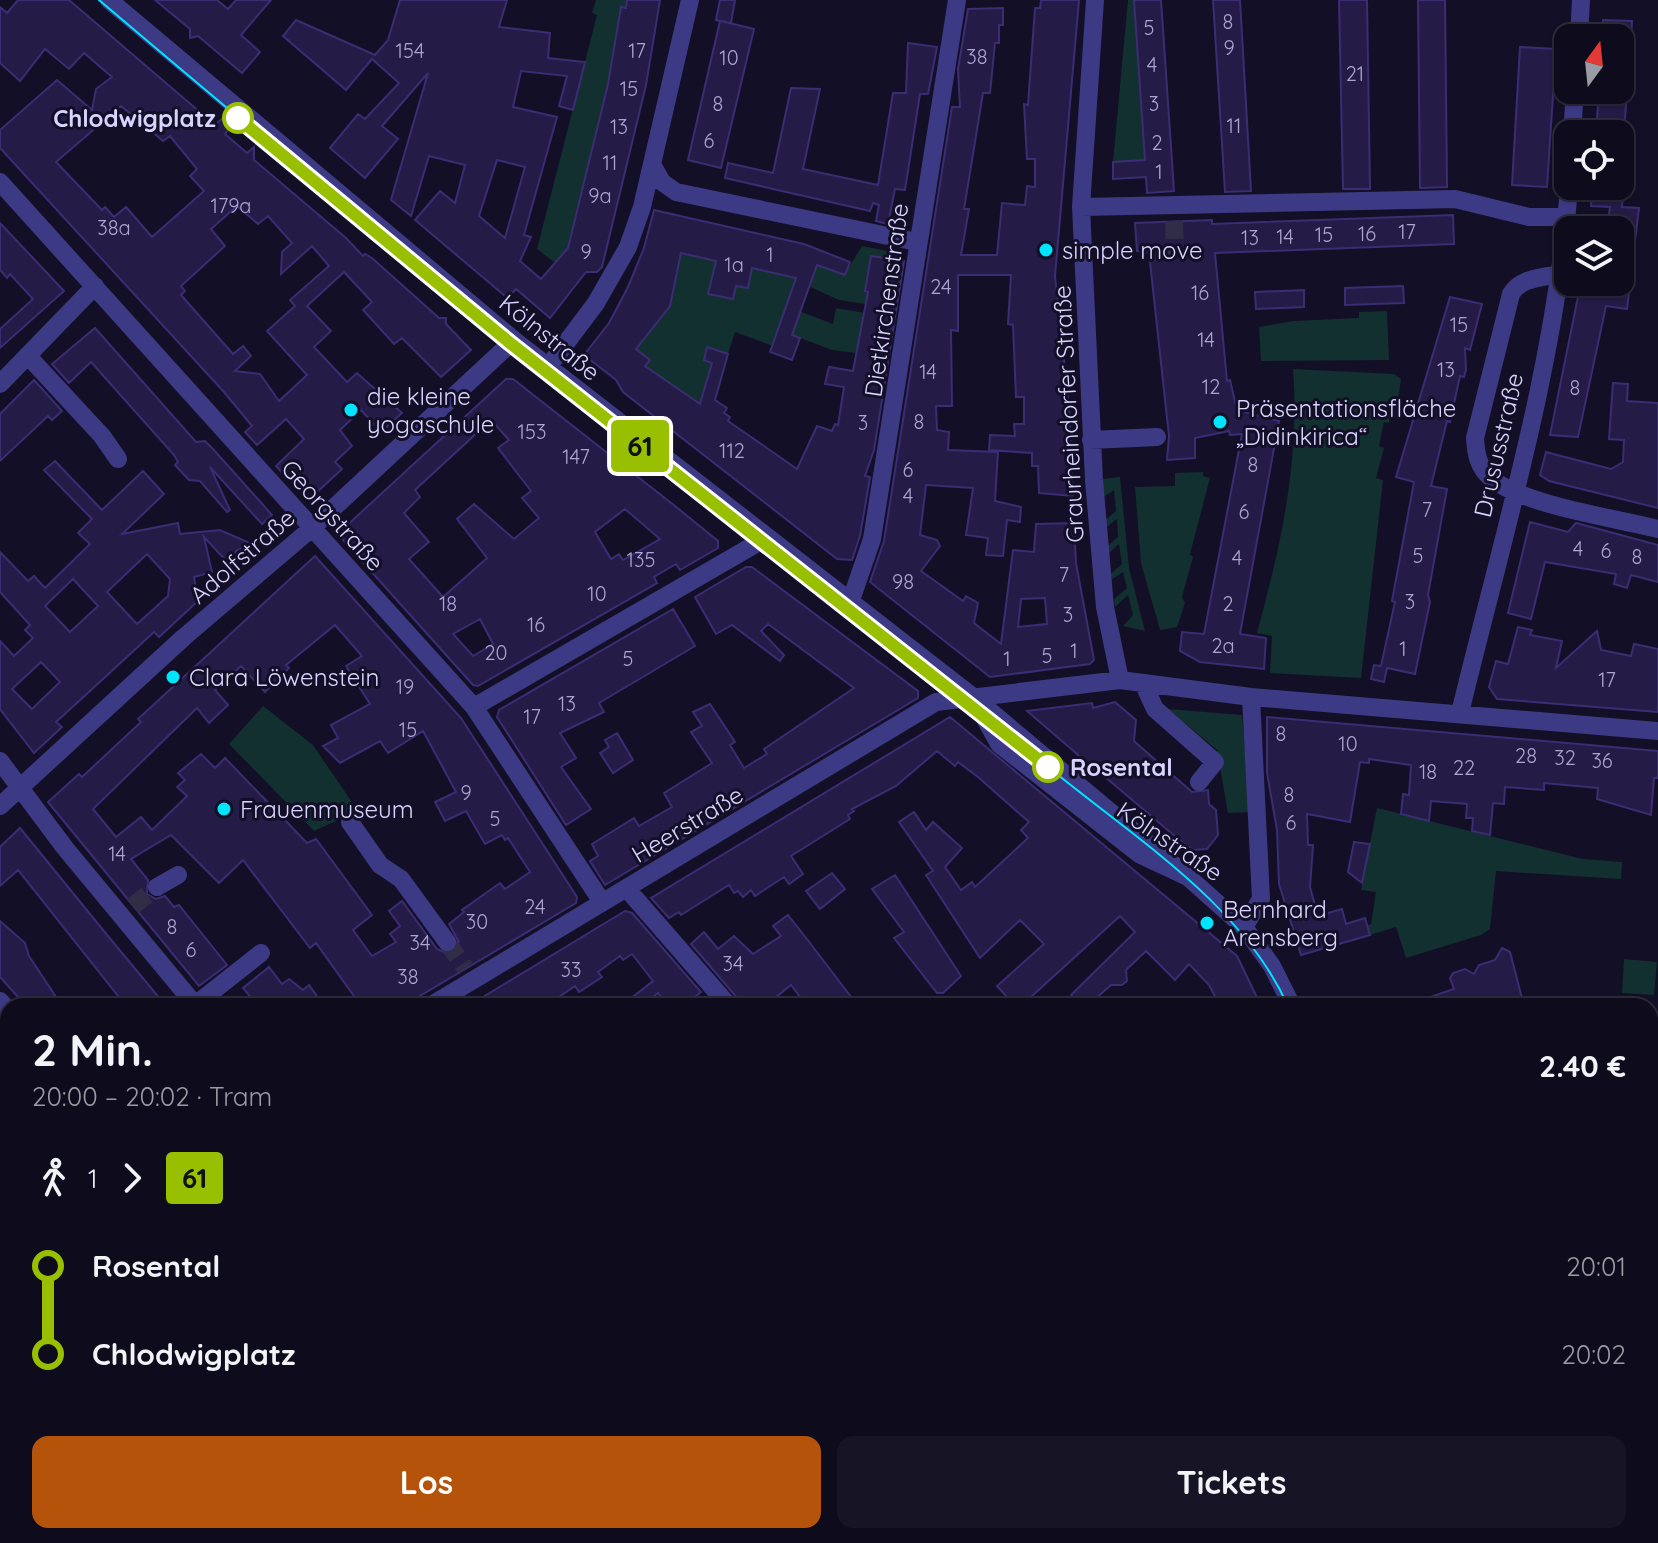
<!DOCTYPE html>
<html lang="de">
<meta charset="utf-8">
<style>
:root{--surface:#0e0b1c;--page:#171425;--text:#f1f3f6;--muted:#9b9ba3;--line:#2e2b3b;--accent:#b45309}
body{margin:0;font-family:Quicksand,sans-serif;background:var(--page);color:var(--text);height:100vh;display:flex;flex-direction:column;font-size:30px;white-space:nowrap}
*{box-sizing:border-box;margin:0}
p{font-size:26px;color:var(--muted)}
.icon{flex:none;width:44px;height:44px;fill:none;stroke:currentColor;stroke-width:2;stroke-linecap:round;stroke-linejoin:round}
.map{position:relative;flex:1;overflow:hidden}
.panel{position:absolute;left:0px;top:998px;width:1658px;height:546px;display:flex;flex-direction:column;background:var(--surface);border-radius:24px 24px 0 0;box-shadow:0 2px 6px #0004,0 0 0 2px var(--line)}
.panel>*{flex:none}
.badge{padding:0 16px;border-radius:6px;font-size:28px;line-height:52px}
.needle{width:52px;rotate:15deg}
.buttons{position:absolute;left:1554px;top:24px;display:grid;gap:16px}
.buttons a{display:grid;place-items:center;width:80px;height:80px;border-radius:16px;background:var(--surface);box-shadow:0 2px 6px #0004,0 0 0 2px var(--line);font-size:40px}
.map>.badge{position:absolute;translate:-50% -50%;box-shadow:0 0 0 4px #fff}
.legs{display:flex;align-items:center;gap:12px;height:88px;padding:0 32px;font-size:26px}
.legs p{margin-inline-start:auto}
.headline{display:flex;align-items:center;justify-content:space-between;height:136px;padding:0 32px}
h1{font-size:44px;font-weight:700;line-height:60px}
.action{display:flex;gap:16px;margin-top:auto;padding:16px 32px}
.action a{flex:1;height:92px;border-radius:16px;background:var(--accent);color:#fff;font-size:32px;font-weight:700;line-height:92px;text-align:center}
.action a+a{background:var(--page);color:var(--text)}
ul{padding:0 32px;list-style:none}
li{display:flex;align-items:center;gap:28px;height:88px;font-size:30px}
li i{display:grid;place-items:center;width:12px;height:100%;margin:0 10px;background:currentColor}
li i::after{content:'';width:20px;height:20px;margin:-10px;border:6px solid;border-radius:50%;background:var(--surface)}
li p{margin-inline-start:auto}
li:first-child i{background:linear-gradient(#0000 50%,currentColor 0)}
li:last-child i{background:linear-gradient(currentColor 50%,#0000 0)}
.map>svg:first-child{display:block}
.green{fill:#12302f}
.building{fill:#241b47;stroke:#3b2d73;stroke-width:2;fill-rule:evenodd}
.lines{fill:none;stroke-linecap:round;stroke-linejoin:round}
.minor-tunnel{stroke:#312d47;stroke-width:18;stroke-dasharray:18 9;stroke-linecap:butt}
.minor{stroke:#3d3a85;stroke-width:18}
.tram{stroke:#00e5ff;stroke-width:2}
.line-1-casing{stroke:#fff;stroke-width:18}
.line-1{stroke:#98c000;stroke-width:12}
.stop-1-dot{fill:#fff;stroke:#98c000;stroke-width:4}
.poi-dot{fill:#00e5ff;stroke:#130f26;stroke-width:3}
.labels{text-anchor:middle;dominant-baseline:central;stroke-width:6;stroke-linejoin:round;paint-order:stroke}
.number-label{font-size:20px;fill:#aca6d1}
.stop-label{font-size:24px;font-weight:bold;fill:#d9d4ff;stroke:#130f26;text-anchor:end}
.poi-label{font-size:24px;fill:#d9d4ff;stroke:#130f26;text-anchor:start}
.street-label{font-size:24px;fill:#d9d4ff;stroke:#130f26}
</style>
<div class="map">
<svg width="1658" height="1543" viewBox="0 0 1658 1543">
<rect width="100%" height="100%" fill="#130f26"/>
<path class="green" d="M596,0H627L610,72L615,74L605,94L566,255L555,263L537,249L597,15L592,13Z
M1128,0H1134L1145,160L1113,162Z
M789,241L845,274L862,246L903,254L902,261L871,257L866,304L839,300L795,280L786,306L833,324L836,308L865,313L856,353L832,350L779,330L773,346L735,332L728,354L707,348L704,360L712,363L700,404L645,366L649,359L636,349L681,253L716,261L708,294L732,299L736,286L748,288L752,268L781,274Z
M1387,311L1389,360L1261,361L1259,327L1293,321L1359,318V312Z
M1293,369L1394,374L1401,379L1396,414L1391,413L1389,423L1384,422L1379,446L1384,448L1376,478L1383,480L1361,678L1270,673L1272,636L1257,633C1281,545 1300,460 1293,369Z
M1203,472V476L1210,478L1190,554L1193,557L1182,597L1185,603L1177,627L1160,630L1141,563L1135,487L1175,486V473Z
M1120,477L1129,568L1145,631L1123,626L1133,615L1128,595L1115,607L1114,599L1127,588L1123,572L1111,580L1110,574L1122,564L1119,544L1107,555L1106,547L1118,537L1117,519L1104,529V521L1116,511L1114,490L1102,498V479Z
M263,706L313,745L358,811L314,831L229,744Z
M1168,709L1242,715L1250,812L1228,813L1217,750Z
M1377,808L1583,859L1622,862L1621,879L1496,871L1490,929L1481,935L1406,958L1396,927L1370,935L1367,926L1371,924L1376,892L1361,890Z
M1624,959L1657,962L1654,995L1622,993Z"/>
<path class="building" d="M18,0H69L215,125L227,114L235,121L225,134L247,153L254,147V160L346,238L363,256L365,254L372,258L439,318H446V324L471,350L441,377L402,338L394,344L363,310L372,302L344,272L307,306L331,331L314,347L347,382L357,373L402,413L381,432L361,410L340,430L352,446L335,462L342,469L315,494L292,469L285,476L276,466L304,439L286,419L257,445L245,432L252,426L224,392L0,148V130L57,80L92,110L96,89L112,77L84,53L69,69L45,49L20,81L0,63V7L7,13ZM121,106L163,141L170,136L197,169L190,176L204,191L152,237L126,207L114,217L105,207L102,210L56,162ZM237,206L258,224L268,216L292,243L282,252L281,274L312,246L329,266L290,300L295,306L267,331L307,375L279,401L260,374L235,371L251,356L243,346L233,354L181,295L185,291L181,286L225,246L211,229Z
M155,0H217L228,9L236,0H271L241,35L260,52L242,73L198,36L190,38V29Z
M400,0H507L499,27L550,33L548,58L585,62L573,110L559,106L567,76L521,71L513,107L557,117L524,235L531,237L520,261L541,279L568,248L608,84L621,7L626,8L627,0H660L646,85L602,267L597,272H586L550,318L516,289L508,298L505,296L415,220L440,191L455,203L465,165L429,156L411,216L391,200L428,73L382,126L398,139L365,178L330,148L358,114L365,119L399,83L372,59L346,90L283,36L296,20L375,55L388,40ZM497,160L525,167L505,238L479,216Z
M720,0H735L731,23L721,21L754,29L721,168L688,160L720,21L716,20Z
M1041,0H1079L1055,276L1069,407L1073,496L1039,493L1038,466H1032V453L989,450L990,435L1015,436L1014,424H1024V397H1016L1013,325L1008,324L1011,275H958V331L951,330L952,406H936L937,430L949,432L948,450L998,452L995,501L1021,507L1020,522L1007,520L1003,556L986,555L988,538L966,535L973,488L926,485L920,535L937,540L940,546L921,571L963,601L966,596L978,603L974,623L1001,644L1013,550L1034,552L1036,524L1074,523L1076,563L1094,660L1090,664L990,677L870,582L884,541L952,107H960L958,69L968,9L1003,8V25H999V43H995L990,93H983L964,209H969L961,255H997L1002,203L1025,205L1027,186L1035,187V159H1027L1024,104L1028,105L1035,8H1040ZM1045,598L1047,624L1018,627L1021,599Z
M1134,0H1161L1174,191L1147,193L1146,177L1113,179V162L1145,160Z
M1213,0H1240L1251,191L1225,192Z
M1339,0H1367L1370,189H1343Z
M1418,0H1445L1447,187L1420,188Z
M1603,20L1632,21L1631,38H1602Z
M908,43L937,47L928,94H920L905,190L895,189L888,224L876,221L879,205L873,203L870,211L725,178L728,163L773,173L791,88L820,89L803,169L878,185L893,93H906Z
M1520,47L1556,49L1547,187L1512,185Z
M1599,90H1627L1624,134H1596Z
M1620,182H1624L1622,207L1639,208L1627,309L1606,306L1578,437L1550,435L1581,282H1620V230H1607L1610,207L1591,206L1593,186H1620Z
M654,210L804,244L850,262L845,275L817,265L792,335L800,338L792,360L770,352L796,278L752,268L748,288L736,286L733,299L708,294L716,261L681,253L670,306L636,349L650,360L645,366L700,404L712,363L704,360L707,347L728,354L715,400L727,408L724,413L730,417L728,421L797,469L817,426L832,431L835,424L838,425L844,387L825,384L827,375L829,367L853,371L868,292L865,291L871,256L904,261L874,450L865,476L870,477L860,536L852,560L837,559L623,392L616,380L584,355L609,323L628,287L644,248Z
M1453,215L1454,244L1215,253L1227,381L1230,380L1237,410L1279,421L1240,634L1266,638L1264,669L1200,662L1180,651L1182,632L1204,634L1242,434L1230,435L1229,431L1195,438V458L1167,460L1169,436L1149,253L1137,251L1135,223L1212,220V224Z
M0,223L64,291L0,348V329L33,299L10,274L7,278L0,270Z
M1403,286L1404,303L1345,305V288Z
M1304,290V307L1256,309L1255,292Z
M1450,297L1482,304L1470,350L1465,348L1466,370L1464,377L1460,376L1450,422L1447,421L1431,486L1447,489L1428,595L1430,602L1415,674L1387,668L1384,682L1371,679L1374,665L1381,666L1395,602L1392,601L1414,482L1396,477Z
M95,328L196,442L205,441L213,449L272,515L262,524L210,467L230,510L227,512L200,481L189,480L175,465L178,462L174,455L91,362L69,383L52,364Z
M506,379H513L675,506L718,541V548L680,570L676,564L654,577L657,583L478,686L473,685L343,540V529ZM491,420L509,440L498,448L531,491L522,498L539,518L514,539L474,504L457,519L487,558L443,597L409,559L429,542L404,513L420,497L415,490ZM625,509L660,539L623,560L619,554L611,559L595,532ZM480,619L493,644L473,656L453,634Z
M34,380L62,411L52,420L48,416L0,461V414Z
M1613,383L1628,384L1627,401L1658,403V508L1549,481L1540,475L1546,452L1611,469L1623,462L1624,440L1609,439Z
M55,461L102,510L143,471L164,494L122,534L178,523L180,534L220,530L252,544L236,551L231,566L204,537L212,572L194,577L198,601L159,637L154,632L90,691L56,722L62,727L34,753L0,709V641L14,656L33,638L25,630L30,625L0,592V552L28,581L34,576L45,588L90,544L78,533L92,519L44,470ZM147,554L170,579L168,596L137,624L107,592ZM73,579L98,606L70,632L45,606ZM41,662L60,682L32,709L12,689Z
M1530,522L1568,532L1576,523L1658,545V582L1631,575L1627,588L1614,584L1616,574L1545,562L1531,619L1508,613Z
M315,556L461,718L577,897L576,903L403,1006H361L316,943L310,948L243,860L219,883L171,835L131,859L148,880L147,894L156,899L165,896L174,907L179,905L227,965L199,986L48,802L79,774L82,777L141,722L138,719ZM335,625L362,656L346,666L370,704L331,725L338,738L323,746L340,763L380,741L388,753L423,731L456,792L435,802L445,821L466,811L485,844L502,835L505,840L508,838L530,872L505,889L500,883L462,910L464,912L449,924L459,942L449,954L437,949L402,901L389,911L400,926L390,934L396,942L372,956L353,930L372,915L316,839L307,843L225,758L215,768L201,754L178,773L185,780L177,787L187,796L152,830L141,817L116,837L93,809L197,708L209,723L228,705L215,690L241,666L265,692L289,668L286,665Z
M746,567H752L918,691V698L605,885L590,861L598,856L592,844L634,818L639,826L672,807L664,793L712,763L691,732L702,726L693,712L710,704L735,742L730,745L744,768L767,754L764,749L854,688L768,624L761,631L784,655L780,661L732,625L716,634L695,597Z
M673,609L695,646L599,703L604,712L560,733L576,758L561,767L591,809L566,825L497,717L499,710Z
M1518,627L1532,630L1530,635L1562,641L1556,668L1597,631L1601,650L1631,656L1634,644L1658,649V712L1497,699L1489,687L1496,661L1508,664Z
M1115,702L1136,720L1134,741L1192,792L1208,790L1209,804L1216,810L1218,835L1207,849L1193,850L1183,843L1098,771H1091L1077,754L1027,711L1092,703L1093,708Z
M950,717L1237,956L1261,1006H1220L1209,985L1189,964L1175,980L1146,951L1126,970L1127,981L1122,985H1111L1087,1006H1082L1071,995L1135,932L1120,916L1021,1006H1000L1008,998L997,986L1044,944L1020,920L980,958L926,875L933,871L899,822L914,812L926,830L933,822L962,848L945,867L961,890L972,882L975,887L1028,838L1021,830L1029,822L978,777L958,762L955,766L937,751L896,786L852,809L854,811L848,815L850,819L791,856L803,874L789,884L784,877L755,896L751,890L743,897L738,891L734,893L729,885L681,915L679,912L669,918L651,898Z
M1267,717L1658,751V778H1654L1651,815L1597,799L1598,788L1544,783V790L1505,787L1504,804L1493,803L1490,835L1472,831L1473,818H1466L1467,804L1431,801L1429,821L1401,814L1403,794L1409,795L1411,765L1369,759V763L1360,762L1350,822L1307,814L1308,845H1313L1310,887L1318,916L1342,909L1346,924L1365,918L1370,935L1301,955L1279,884L1277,830L1267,773Z
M617,733L633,760L613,773L600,753L609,747L605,740Z
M20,828L103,930L166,1006H126L18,870L0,886V847Z
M1354,842L1370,844L1362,883L1348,872Z
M832,873L845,889L820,909L806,891Z
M895,875L961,976L943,993H937L894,938L904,932L872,889Z
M625,911L632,913L701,992L683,1006H668L658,993L642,1006H621L653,981L632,954L623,960L620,956L598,972L602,977L579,992L575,986L546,1006H468Z
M788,915L810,943L858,1006H807L791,985L765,1006H744L691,944L704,932L718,949L734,936L753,954L781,936L773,926Z
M0,921L25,943L29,956L62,1006H26L0,977Z
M1502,948L1510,952L1524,1006H1413V1003L1454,989L1450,978L1453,973L1465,969L1474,974L1479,965L1495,960Z
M269,967L282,984L289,979L303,990L309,985L324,1006H258L243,988Z"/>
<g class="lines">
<path class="minor-tunnel" d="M1174,221L1175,256
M133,906L157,887
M447,942L465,968"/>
<path class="minor" d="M109,0L514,340L972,696L1188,877
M1095,0L1081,207L1094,480L1105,607L1120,680
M1579,38L1581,0
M1572,134L1575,90
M652,164L662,182L676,192L917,242
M0,182L474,707L602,902
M1081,207L1455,199L1529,217H1566
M1558,274C1541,278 1520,278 1511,294L1475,438C1476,454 1478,467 1491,478C1522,505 1615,518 1658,529
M28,356L102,436L118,459
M548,367L596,303L628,247L642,207L690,0
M0,384L95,286
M1091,440L1157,437
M850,603L872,539L957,0
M1144,685L1155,709L1215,762L1199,782
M978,706L999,744L1139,854L1188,877L1244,927L1272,966L1292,1006
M474,707L766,538
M1460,713C1501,543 1557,360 1569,186
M0,761L65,848L196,1006
M0,806L183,638L312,528L514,340
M350,822L380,865L401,879L447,942
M157,887L178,875
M627,889L729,1006
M1244,927L1261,899L1251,697
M0,1001L8,1010
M195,1005L261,953
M430,1006L936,702L1120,680L1251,697L1658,731
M1650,1189L1658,1186
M0,1295L8,1288
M2,1382V1415L8,1441
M1650,1509H1658
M54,1536L58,1543
M330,1536L334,1543
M574,1536L579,1543
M758,1536L768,1543
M1456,1536L1459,1543
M690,1543L695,1536
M922,1543L927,1536
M1174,1543L1178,1536
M1358,1543L1392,1536"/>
<path class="tram" d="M99,0C317,185 537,366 762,542C859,617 956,692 1052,770C1136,839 1242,904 1288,1006
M1170,1543L1174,1536"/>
</g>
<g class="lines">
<g class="line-1-casing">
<path id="line-1" d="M238,118L510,343L1048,767"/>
</g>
<use href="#line-1" class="line-1"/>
</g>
<g class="stop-1-dot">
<circle cx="238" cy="118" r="14"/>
<circle cx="1048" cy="767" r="14"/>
</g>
<g class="poi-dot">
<circle cx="1046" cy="250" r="8"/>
<circle cx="351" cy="410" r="8"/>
<circle cx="1220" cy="422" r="8"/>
<circle cx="173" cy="677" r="8"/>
<circle cx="224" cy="809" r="8"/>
<circle cx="1207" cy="923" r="8"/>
</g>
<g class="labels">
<g class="number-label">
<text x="1228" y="21">8</text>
<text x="1149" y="27">5</text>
<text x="1229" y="47">9</text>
<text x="410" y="50">154</text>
<text x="637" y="50">17</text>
<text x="977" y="56">38</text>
<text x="729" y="57">10</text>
<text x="1152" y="64">4</text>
<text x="1355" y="73">21</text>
<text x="629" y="88">15</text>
<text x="718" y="103">8</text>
<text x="1154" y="103">3</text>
<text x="1234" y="125">11</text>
<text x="619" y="126">13</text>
<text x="709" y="140">6</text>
<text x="1157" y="142">2</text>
<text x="610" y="162">11</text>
<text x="1159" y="171">1</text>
<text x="600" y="195">9a</text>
<text x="231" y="205">179a</text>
<text x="114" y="227">38a</text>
<text x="1407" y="231">17</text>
<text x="1367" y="233">16</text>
<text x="1324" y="234">15</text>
<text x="1285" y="236">14</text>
<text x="1250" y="237">13</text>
<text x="586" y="251">9</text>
<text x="770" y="254">1</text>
<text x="734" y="264">1a</text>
<text x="941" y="286">24</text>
<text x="1200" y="292">16</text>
<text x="1459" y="324">15</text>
<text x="1206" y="339">14</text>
<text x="1446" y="369">13</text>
<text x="928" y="371">14</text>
<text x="1211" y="386">12</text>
<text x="1575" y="387">8</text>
<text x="919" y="421">8</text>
<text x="863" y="422">3</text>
<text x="532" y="431">153</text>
<text x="732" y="450">112</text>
<text x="576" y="456">147</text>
<text x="1253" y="464">8</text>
<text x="908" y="469">6</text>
<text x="908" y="495">4</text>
<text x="1427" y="509">7</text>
<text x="1244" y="511">6</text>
<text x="1578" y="548">4</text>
<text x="1606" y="550">6</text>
<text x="1418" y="555">5</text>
<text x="1637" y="556">8</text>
<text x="1237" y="557">4</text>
<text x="641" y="559">135</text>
<text x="1064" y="574">7</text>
<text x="903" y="581">98</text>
<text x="597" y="593">10</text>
<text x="1410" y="601">3</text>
<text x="448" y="603">18</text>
<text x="1228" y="603">2</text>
<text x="1068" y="614">3</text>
<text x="536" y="624">16</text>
<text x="1223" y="645">2a</text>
<text x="1403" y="648">1</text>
<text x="1074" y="650">1</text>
<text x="496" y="652">20</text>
<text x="1047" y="655">5</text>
<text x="628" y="658">5</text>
<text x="1007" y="658">1</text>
<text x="1607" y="679">17</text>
<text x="405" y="686">19</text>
<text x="567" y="703">13</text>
<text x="532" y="716">17</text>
<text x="408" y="729">15</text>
<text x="1281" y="733">8</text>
<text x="1348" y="743">10</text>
<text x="1526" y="755">28</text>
<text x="1565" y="757">32</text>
<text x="1602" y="760">36</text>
<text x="1464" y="767">22</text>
<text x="1428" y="771">18</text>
<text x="466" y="792">9</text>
<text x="1289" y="794">8</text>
<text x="495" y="818">5</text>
<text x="1291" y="822">6</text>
<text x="117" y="853">14</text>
<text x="535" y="906">24</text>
<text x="477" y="921">30</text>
<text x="172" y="926">8</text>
<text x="420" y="942">34</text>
<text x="191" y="949">6</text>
<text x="733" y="963">34</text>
<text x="571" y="969">33</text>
<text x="408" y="976">38</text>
</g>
<g class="stop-label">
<text x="216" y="118">Chlodwigplatz</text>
<text x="1070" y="767" text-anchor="start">Rosental</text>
</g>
<g class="poi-label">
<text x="1062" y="250">simple move</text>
<text x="367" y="396">die kleine<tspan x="367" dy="28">yogaschule</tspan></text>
<text x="1236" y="408">Präsentationsfläche<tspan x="1236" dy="28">„Didinkirica“</tspan></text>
<text x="189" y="677">Clara Löwenstein</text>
<text x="240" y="809">Frauenmuseum</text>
<text x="1223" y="909">Bernhard<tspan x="1223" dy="28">Arensberg</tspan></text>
</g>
<g class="street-label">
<text transform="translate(886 300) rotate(-82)">Dietkirchenstraße</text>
<text transform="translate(550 337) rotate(39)">Kölnstraße</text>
<text transform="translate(1068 414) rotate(-93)">Graurheindorfer Straße</text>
<text transform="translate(1498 445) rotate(-77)">Drususstraße</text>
<text transform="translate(333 515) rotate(48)">Georgstraße</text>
<text transform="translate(242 556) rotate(-41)">Adolfstraße</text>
<text transform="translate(687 824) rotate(-31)">Heerstraße</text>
<text transform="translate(1170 841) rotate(34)">Kölnstraße</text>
</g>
</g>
</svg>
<div class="buttons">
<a><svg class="needle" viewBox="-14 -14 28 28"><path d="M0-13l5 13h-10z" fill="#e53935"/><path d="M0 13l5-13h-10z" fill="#9b9ba3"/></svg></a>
<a><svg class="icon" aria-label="locate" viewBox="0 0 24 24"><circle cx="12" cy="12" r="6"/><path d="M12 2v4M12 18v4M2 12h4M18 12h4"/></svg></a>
<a><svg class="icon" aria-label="layers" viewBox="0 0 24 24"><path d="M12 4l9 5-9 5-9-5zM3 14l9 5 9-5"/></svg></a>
</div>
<b class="badge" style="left:640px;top:446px;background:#98c000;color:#111">61</b>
<section class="panel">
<div class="headline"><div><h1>2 Min.</h1><p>20:00 – 20:02 · Tram</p></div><b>2.40 €</b></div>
<div class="legs"><svg class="icon" aria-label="walk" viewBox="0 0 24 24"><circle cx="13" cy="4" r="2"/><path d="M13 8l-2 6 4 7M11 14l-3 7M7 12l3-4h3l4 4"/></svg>1<svg class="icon" aria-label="forward" viewBox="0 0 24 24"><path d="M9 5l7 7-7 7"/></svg><b class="badge" style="background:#98c000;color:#111">61</b></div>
<ul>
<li><i style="color:#98c000"></i><b>Rosental</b><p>20:01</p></li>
<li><i style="color:#98c000"></i><b>Chlodwigplatz</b><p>20:02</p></li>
</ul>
<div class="action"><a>Los</a><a>Tickets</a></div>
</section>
</div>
